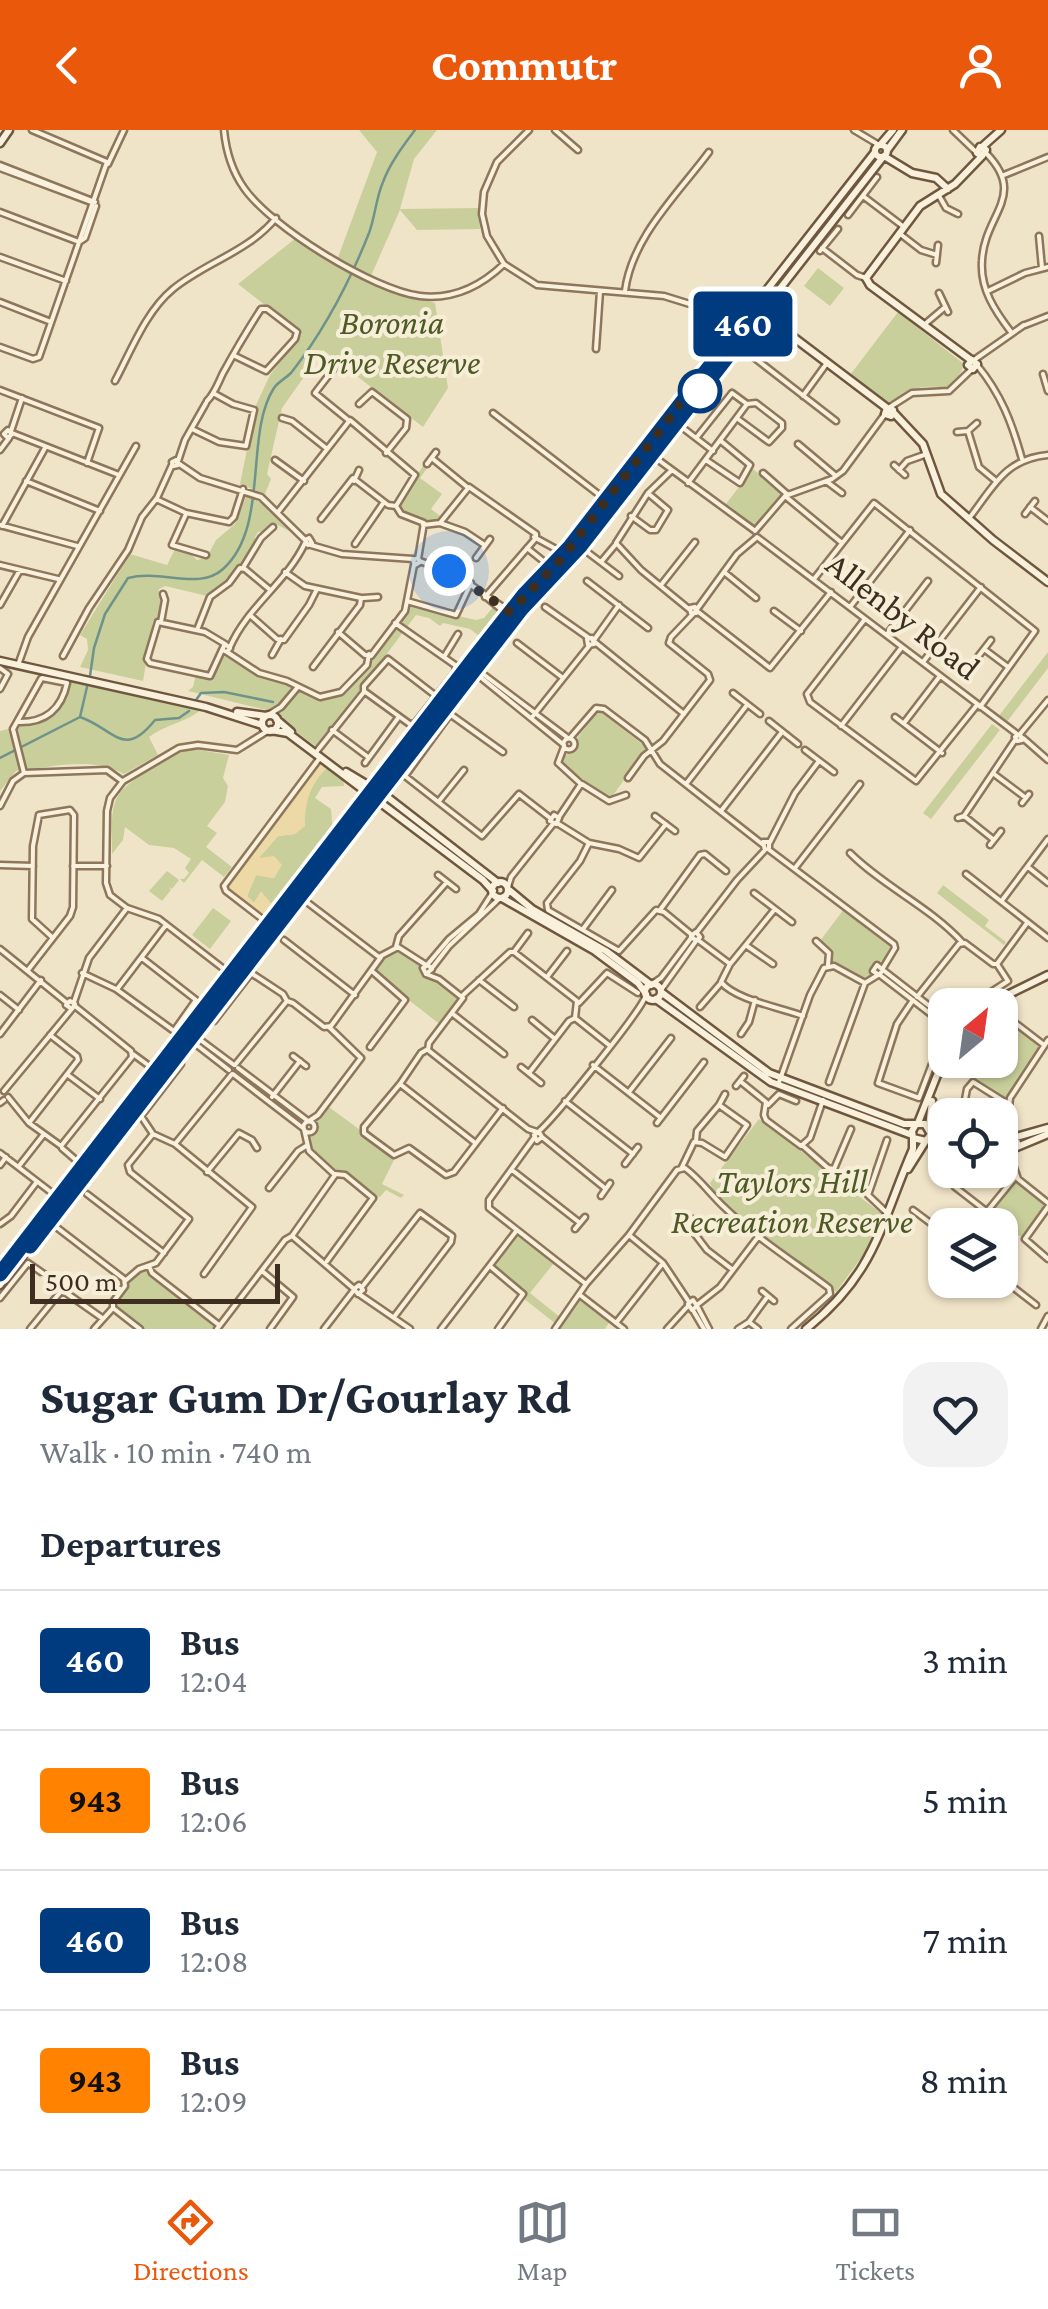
<!DOCTYPE html>
<meta charset="utf-8">
<style>
:root{--surface:#fff;--page:#f2f2f3;--text:#1f2937;--muted:#747a83;--line:#e0e1e3;--accent:#ea580c}
body{margin:0;font-family:"Crimson Pro",serif;background:var(--page);color:var(--text);height:100vh;display:flex;flex-direction:column;font-size:38px;white-space:nowrap}
*{box-sizing:border-box;margin:0}
p{font-size:32px;color:var(--muted)}
.icon{flex:none;width:55px;height:55px;fill:none;stroke:currentColor;stroke-width:2;stroke-linecap:round;stroke-linejoin:round}
.map{position:relative;height:1199px;overflow:hidden}
.drawer{display:flex;flex-direction:column;background:var(--surface);flex:1}
.drawer>*{flex:none}
.badge{padding:0 20px;border-radius:8px;font-size:35px;line-height:65px}
.needle{width:65px;rotate:29deg}
.tools{position:absolute;left:928px;top:858px;display:grid;gap:20px}
.tools a{display:grid;place-items:center;width:90px;height:90px;border-radius:20px;background:var(--surface);box-shadow:0 2px 8px #0004;font-size:50px}
.scale{position:absolute;left:30px;bottom:25px;width:250px;box-sizing:border-box;padding-left:10px;border:5px solid #3d2e20;border-top:0;font-size:28px;line-height:35px;white-space:nowrap;color:#3d2e20;-webkit-text-stroke:8px #f7eed8;paint-order:stroke}
.you{position:absolute;width:50px;height:50px;margin:-25px;border:8px solid #fff;border-radius:50%;background:#1a73e8;box-shadow:0 0 0 15px #1a73e833}
.map>.badge{position:absolute;translate:-50% -50%;box-shadow:0 0 0 5px #fff}
h2{padding:0 40px;font-size:38px;line-height:90px}
.round{display:grid;place-items:center;flex:none;width:105px;height:105px;border-radius:30px;background:var(--page)}
.summary{display:flex;align-items:center;justify-content:space-between;height:170px;padding:0 40px}
h1{font-size:48px;font-weight:700;line-height:75px}
ul{padding:0;list-style:none}
li{display:flex;align-items:center;gap:30px;height:140px;padding:0 40px;border-top:2px solid var(--line)}
li div{flex:1}
li b{display:block;font-size:38px}
li em{font-style:normal}
li .badge{min-width:110px;font-weight:700;text-align:center}
header{display:flex;justify-content:space-between;align-items:center;height:130px;padding:0 40px;background:var(--accent);color:#fff;font-size:45px;font-weight:700}
.dock{display:flex;justify-content:space-around;align-items:center;height:140px;border-top:2px solid var(--line);background:var(--surface);font-size:28px;color:var(--muted)}
.dock a{display:grid;justify-items:center;gap:5px}
.dock .selected{color:var(--accent)}
.map>svg:first-child{display:block}
.green{fill:#c9cf9b}
.sand{fill:#ecd9a5}
.lines{fill:none;stroke-linecap:round;stroke-linejoin:round}
.stream{stroke:#6f938a;stroke-width:2.5}
.street-casing{stroke:#8d765c;stroke-width:9}
.secondary-casing{stroke:#6f573f;stroke-width:11}
.street{stroke:#faf1dc;stroke-width:4}
.secondary{stroke:#faf1dc;stroke-width:6}
.line-casing{stroke:#fff;stroke-width:22}
.line{stroke:#003b80;stroke-width:15}
.walk{stroke:#3d2e20;stroke-width:10;stroke-dasharray:0 18}
.stop-dot{fill:#fff;stroke:#003b80;stroke-width:5}
.labels{text-anchor:middle;dominant-baseline:central;stroke-width:8;stroke-linejoin:round;paint-order:stroke}
.park-label{font-size:35px;font-style:italic;fill:#4d5a26;stroke:#f7eed8}
.street-label{font-size:35px;fill:#3d2e20;stroke:#f7eed8}
</style>
<header><svg class="icon" aria-label="back" viewBox="0 0 24 24"><path d="M15 5l-7 7 7 7"/></svg>Commutr<svg class="icon" aria-label="person" viewBox="0 0 24 24"><circle cx="12" cy="8" r="4"/><path d="M4 21q1-7 8-7t8 7"/></svg></header>
<div class="map">
<svg width="1048" height="1199" viewBox="0 0 1048 1199">
<rect width="100%" height="100%" fill="#f0e4c8"/>
<path class="green" d="M359,0H437L414,29L400,79L478,78L480,99L417,100L400,80L371,146L337,130L377,22Z
M296,108C340,140 382,160 435,173L448,258L423,297L323,220L282,278L267,344L271,349L265,364L240,354L256,275L270,245L302,204L238,154Z
M818,138L844,158L830,176L804,156Z
M898,182L964,234C952,268 944,253 918,258C908,261 897,269 887,273L850,245Z
M424,334L428,337L420,348L442,364L431,379L443,388L439,393L404,383L399,376Z
M753,339L783,364L757,397L752,396L725,375Z
M247,364L272,380L289,401L274,393L267,401L258,402L255,407L256,415L227,452L207,466L165,456L159,459L158,465L163,472L159,487L153,491L143,551L80,537L88,520L87,509L80,505L130,424L167,435L175,419L190,423L197,430L207,427L216,410L235,394Z
M409,475L476,490L484,488L493,477L501,486L483,509L470,499L443,493L440,496L429,488L416,485L317,617L281,591L280,582L297,560C307,563 316,570 327,569C352,566 397,498 409,475Z
M1048,522V538L1006,593L998,587Z
M227,524L264,548L290,555L291,560L271,581L188,561L193,557L196,544L213,548L217,533Z
M72,552L201,580C185,593 166,594 149,607L158,625L124,644C92,626 52,637 16,641L0,661V601L46,590L55,583Z
M599,580L647,618L611,668L563,636L562,628L574,619L578,607Z
M992,594L1000,600L931,689L923,683Z
M194,619L229,625L223,648L228,656L225,672L207,696L217,703L206,717L232,737L224,747L202,730L184,753L180,749H184L189,743L185,738L191,729L174,718L149,715L125,697L123,710L112,724C112,669 108,664 158,635C170,628 180,621 194,619Z
M328,637L343,648L344,656L322,657L315,668L331,679L333,704L269,785L272,775L261,762L254,773L247,766L256,745L274,748L281,735L258,729L278,706L295,704C301,683 311,650 328,637Z
M167,741L179,750L172,759L169,757L171,760L162,771L149,761Z
M943,755L989,790L985,796L1006,812L1004,815L937,763Z
M213,778L231,791L210,819L192,805Z
M844,779L891,815L884,830L874,835L869,850L864,852L830,832V822L820,811Z
M398,817L460,864L461,872L442,896L373,842L381,827Z
M1000,883L1040,918L1005,971L956,935L958,930H1000Z
M326,975L396,1026L382,1054L404,1065L401,1068L386,1060L380,1067C366,1064 359,1051 346,1046C330,1039 311,1030 305,1011Z
M759,989L882,1084L864,1124L836,1162C806,1139 721,1086 710,1053Z
M1014,1050L1047,1075L1022,1107L997,1094L999,1090L988,1082Z
M518,1104L554,1133L530,1163L561,1188L556,1194L523,1168L524,1161L494,1136Z
M149,1136L152,1144L219,1195L217,1199H140L114,1179C115,1160 132,1143 149,1136Z
M579,1170L610,1191L605,1199H557Z"/>
<path class="sand" d="M322,632L328,637C311,650 304,675 305,696L295,704L278,706L259,728L274,726L282,735L274,748L256,745L247,766L254,773L261,761L272,775L266,790L226,756Z"/>
<g class="lines">
<path class="stream" d="M90,546L94,518L105,484L128,448C161,439 199,461 223,439C270,397 244,304 274,258C278,252 286,248 291,243C323,202 350,151 369,103C375,87 376,68 383,52C390,33 403,16 415,0
M196,570L201,563L224,562L273,572
M80,587C115,599 123,630 155,590L179,588L189,581
M0,628L80,587L87,557"/>
<g class="street-casing">
<path id="street" d="M32,0L107,32
M224,0C226,21 232,41 244,58C271,97 373,160 420,166C453,170 481,156 504,134
M529,0L497,32L484,62L482,84L487,106L504,134L537,155L664,166L693,175L739,198
M555,0L578,20
M854,0L879,15
M953,0L975,21
M986,23C1028,66 984,84 982,131C980,159 995,181 1011,202
M108,34L124,0
M0,35L95,72
M0,38L91,72
M1004,45L1048,27
M938,64L946,78L958,84
M863,66L904,97
M0,82L79,112L85,108L96,76
M848,85L877,47
M899,103L921,120L937,125
M1039,106L1042,138
M822,118L857,145L866,148
M820,121L838,99
M0,127L66,151
M936,133L938,115
M625,161C632,107 677,65 709,22
M988,161L1025,143L1048,137
M939,163L948,182
M0,172L51,192
M925,194L944,178
M1025,195L1048,186
M0,217L33,229L39,227L107,32
M596,219L600,161
M752,226L836,291
M974,230L1024,195
M977,235C1001,264 1012,293 1022,329
M335,237L315,263L347,289
M1043,244L1048,261
M115,251C131,221 146,181 173,159C206,132 248,122 276,88
M0,260L99,298L87,333
M803,266L827,233
M207,271C215,263 218,253 223,243C235,221 248,199 261,179H267L297,202L295,209L266,241L233,225
M359,274L372,262L407,289L406,298L386,323
M890,277L912,263L949,261L971,240
M493,283L606,370
M282,288L292,291L326,318
M738,289L769,312L782,298V293L756,273L747,274
M683,298L713,321
M192,299L219,312L246,316L254,280L233,274L213,263
M8,300L12,304L8,308L4,304Z
M11,301L22,268
M968,301L979,337L996,351
M957,302L968,301L977,293
M12,303L119,345
M697,307L732,263L747,274
M798,314L836,346
M0,320L9,308
M653,326L754,400
M433,329L466,356
M176,330L178,335L173,336L172,332Z
M275,330L304,351
M706,330L740,353L750,335L721,311
M178,331L185,310L206,273
M178,333L200,348L261,367L305,410
M427,334L436,322
M894,335L905,345
M672,340L648,363L616,413L641,440L690,480
M899,340L907,331L924,325
M763,343L788,365
M26,351L100,381
M354,351L359,340
M826,351L842,363
M688,353L747,274
M785,366L842,413
M156,369L186,383L229,392L234,387L243,359
M1030,377L1048,391
M278,382L350,290L415,345L396,376L401,384L424,393L418,429
M186,384L172,415L206,425
M1025,384L1035,371
M631,386L650,400H656L668,380L649,364
M970,387C994,356 1005,329 1048,325
M321,389L353,348L388,375L396,376
M440,393L465,402L483,414
M0,395L77,416
M423,395L440,393L469,357L536,404V408L485,467
M2,396L45,318
M755,401L785,366L832,349L843,341L885,284
M534,407L556,419
M757,407L1017,604
M309,408L312,413L308,415L305,410Z
M355,414L384,372
M311,415L342,424L413,429
M527,418L542,430
M586,421L619,446
M418,428L420,432L415,435L413,430Z
M476,428L490,409
M420,431L458,446L510,482
M601,432L616,414
M0,435L58,449
M244,436L261,408L273,397
M285,442L305,456L361,468L360,475L313,537
M724,442L756,468
M814,449L874,373L1035,501L980,577
M587,451L648,498
M661,455L695,412
M485,466L508,485
M363,468L378,467
M407,471L456,485L471,453
M0,475L20,440
M545,477L589,508
M695,477L696,483H691L690,478Z
M850,477L910,400
M697,479L737,424L756,408
M697,481L770,538L831,462
M774,481L801,501
M251,486L277,509L284,510L309,475L317,459
M865,489L807,564L810,572L916,651L977,575
M161,492L165,470L163,464
M395,493L455,535L456,541L416,592L411,595L364,561V556L388,529L436,566
M197,500L210,467L229,453L240,438L245,439L269,459
M338,502L365,525L371,526L405,481L414,435
M888,503L928,451
M592,508L594,514L588,515L587,509Z
M594,510L619,475
M595,512L684,584
M517,513L563,548
M225,514L230,518L227,522L222,520Z
M230,517C247,477 287,452 305,413
M984,519L1008,537
M222,520L210,546L150,533L147,529L158,492L205,502L225,514
M227,522L259,543L287,551L320,567L341,562L367,535L369,524
M272,525L281,509
M63,526L89,478L128,420L142,387L157,368L172,335
M444,527L458,504
M977,528L991,510
M923,532L981,457
M18,535L28,507L136,316
M0,538L8,544L0,559
M475,538L568,608
M474,542L564,615
M733,563L760,584
M268,585L281,577L297,558
M533,586L589,516
M895,587L942,623
M769,591L798,614
M17,592C44,593 61,581 67,553L42,548L41,549L13,599L24,643L107,640L122,651
M904,593L940,546
M841,596L902,517
M332,600L368,627
M1020,604L1048,570
M1020,604L1022,610L1017,611L1015,607Z
M570,608L596,578L604,579L645,610L660,634L762,714
M1023,608L1048,630
M563.5 614a5.5 5.5 0 1 1 11 0a5.5 5.5 0 1 1-11 0Z
M805,620L834,642
M317,621L364,562
M503,622L450,584L405,646L482,706L519,664L550,688
M365,633L398,588
M994,644L1026,668
M628,648L644,626L663,611L710,550L708,544L669,513L671,507L693,484
M582,654L609,671L626,665
M686,654L747,575
M439,671L464,640
M1022,673L1029,664
M0,676L13,651L24,643
M721,681L782,602
M554,685L559,688L556,694L550,691Z
M655,686L675,701
M964,686L994,710
M559,687L581,654L558,633L564,617
M958,688L964,686L1015,610
M557,693L589,713L580,731L547,773L548,780L619,821L656,780L664,782L692,805
M770,712L795,663L819,631
M589,713L619,719L639,728L666,694
M990,715L1001,701
M768,719L894,814L895,818L883,838
M850,723C884,757 930,777 962,812
M0,735L33,736
M73,736H107
M1028,737L1048,753
M795,738L860,654
M966,744L1048,808
M438,745L456,759
M508,757L511,747L553,694
M754,763L792,792
M299,766L379,827L398,817L426,835
M1003,769L1048,709
M660,780L700,725L705,724L726,741
M272,791L261,788L226,761L224,756L319,629
M583,799L612,760
M696,802L700,807L696,811L691,806Z
M697,802L737,750L765,720L763,712H769V718
M284,810L355,865
M698,810L730,834L721,852C736,870 779,877 803,886
M816,811L829,823L828,835
M747,816L773,834
M396,817L399,806L447,752
M0,819L67,873
M514,822L528,803
M731,833L775,779
M427,835L449,809L479,784L493,762
M428,835L432,839L426,844L423,838Z
M877,835L883,840L879,845L873,841Z
M432,838L449,816L500,768
M28,840L70,786L73,777L74,685L70,680L39,685L33,716L32,789L53,808
M883,840L945,888
M82,843L116,859L174,901L196,870L142,828
M229,843L159,789L127,778L110,765L106,753L107,681L110,668L123,651L179,618L198,615L237,620L269,600
M426,844L439,849L463,868L429,913L428,920L528,999L537,1002
M880,845L945,895
M547,847L567,821
M479,850L514,877
M652,854L661,848L691,808
M118,858L166,795
M661,860L696,811
M0,865L19,880
M462,866L510,822H514L577,871L575,888L609,915
M917,867L959,814L965,813L993,834H997L1027,793
M913,870L897,894L878,953L919,968L935,926
M70,871L75,874L72,879L66,875Z
M74,872L89,828L127,778
M579,873L607,843L638,863
M974,873L1008,851L997,834
M700,877L720,854
M453,884L504,924
M532,890L555,909
M214,891L251,843L283,864L287,871
M1014,892L1044,915
M191,903L234,935
M0,904L41,850
M741,904L749,892L755,870
M189,909L229,940
M370,917L405,870L373,842
M428,919L421,923L400,954L474,1012
M133,924L148,935
M293,926L306,936
M235,935L287,871L293,873L324,897L331,896L381,827
M593,935L661,988
M521,937L541,953
M238,938L308,991
M529,943L569,891L575,888
M233,944L303,998
M68,945L100,969
M740,951L766,972L764,985L766,990L801,1016L810,1008L823,970
M829,952L865,853
M400,954L364,997V1003L394,1025L409,1018L446,1045L454,1042L503,978
M778,955L810,865L824,838L834,836L865,853L878,845
M736,956L744,946
M4,961L71,880
M629,962L671,908
M8,967L29,993L61,1016L132,927L131,921L75,876
M272,967L300,931
M565,971L633,1024
M0,973L4,970
M719,975L725,964
M768,975L779,964L796,971
M962,985L967,959L973,952L1008,974
M309,991L318,985L361,928L329,897
M303.5 997a5.5 5.5 0 1 1 11 0a5.5 5.5 0 1 1-11 0Z
M29,993L78,930L77,926L50,905
M657,993L704,932
M1008,994L1012,1006
M304,999L309,1021L335,1045L292,1106L354,1159
M538,1002C553,990 642,880 646,865
M539,1002L542,1007L537,1011L534,1005Z
M153,1004L141,986L181,934
M542,1007L606,1059
M1006,1007L1010,968L1048,910
M534,1008L489,1070V1078L586,1154L629,1105L663,1133L689,1172
M175,1014L252,1077L204,1144
M803,1016L828,1038L834,1039L851,999
M62,1018L77,1031
M1008,1020L1018,1049L1048,1073
M0,1023L60,1069
M625,1034L638,1017
M0,1035L6,1027
M19,1036L44,1004
M682,1037L694,1012L702,1013L725,1027L747,995L719,975L697,1001L696,1011
M512,1040L580,1093
M963,1040L954,1052L955,1057L986,1081
M207,1042L239,1003L252,1010L257,1018
M269,1058L298,1021L306,1016
M87,1064L164,1123
M601,1066L610,1053
M1048,1077L1025,1109L1048,1129
M913,1080L945,1104
M887,1083L868,1065L887,1010
M51,1093L124,1149L125,1156L113,1172V1178L140,1199
M0,1094L11,1086L36,1053
M688,1095L707,1120L733,1140
M976,1095L1016,1046
M575,1099L585,1087
M684,1101L693,1089
M629,1105L677,1040L685,1038C701,1050 710,1064 724,1077C755,1107 793,1131 829,1158L830,1164L791,1199
M327,1131L373,1068L345,1045L335,1044
M149,1136L152,1143L219,1195
M491,1137L523,1164L498,1199
M262,1141L293,1167L270,1199
M1000,1147L1036,1175
M125,1151L139,1139L156,1133L189,1089L130,1042L128,1035L153,1004L175,1014L232,944
M359,1155L363,1160L358,1164L354,1159Z
M362,1157L420,1083L452,1106L451,1112L394,1187
M762,1161L774,1171
M359,1164L410,1199
M580,1165L624,1199
M0,1168L28,1133L57,1153L60,1160
M693,1170L697,1176L692,1180L688,1174Z
M697,1175L720,1157L758,1107
M697,1176L709,1199
M694,1182L704,1199
M749,1192L768,1166
M616,1193L663,1133
M30,1199L62,1160L102,1188
M94,1199L113,1178
M217,1199L285,1110L292,1106
M324,1199L354,1160
M441,1199L517,1100
M555,1199L586,1154
M667,1199L688,1176
M738,1199L749,1192L758,1199
M1041,1199L1048,1186"/>
</g>
<g class="secondary-casing">
<path id="secondary" d="M0,13L9,0
M881,14L893,0
M875 21a6 6 0 1 1 12 0a6 6 0 1 1-12 0Z
M980,17L986,20L982,26L977,23Z
M982,17L1001,0
M888,19L902,0
M884,26L912,43L936,48L948,59
M755,175L875,22
M764,179L883,27
M761,186L776,194L887,278
M971,230L870,155L866,148L920,76L955,54L982,26
M972,230L977,234L973,239L968,235Z
M887,278L893,280L891,286L885,284Z
M893,282L923,314L941,364L993,410L1048,452
M0,531L206,577L262,595
M237,582L266,586
M262 593a8 8 0 1 1 16 0a8 8 0 1 1-16 0Z
M277,590L291,602
M271,600L288,603L483,750L493,761
M346,642L386,666L498,753
M492 760a8 8 0 1 1 16 0a8 8 0 1 1-16 0Z
M508,759L532,779L606,821L651,855
M502,768L595,821L638,853L646,864
M645 862a8 8 0 1 1 16 0a8 8 0 1 1-16 0Z
M661,862L769,943L904,994H925L931,1004L926,1011L913,1008L912,1001L916,994
M656,869L771,952L912,1005
M987,875L1048,845
M918,993L945,925
M929,997L932,971
M931,1000L945,1008
M1003 1013a7 7 0 1 1 14 0a7 7 0 1 1-14 0Z
M1016,1007L1048,998
M927,1010L945,1014
M1017,1017L1048,1004
M908,1039L925,1012
M0,1144L475,527L524,465L569,418L752,181
M0,1155L522,477L581,415L759,187
M806,1199C876,1143 880,1095 913,1019V1009"/>
</g>
<use href="#street" class="street"/>
<use href="#secondary" class="secondary"/>
</g>
<g class="lines">
<g class="line-casing">
<path id="line" d="M0,1144L475,527L524,465L569,418L752,182L758,187L581,415L522,478L30,1116"/>
</g>
<use href="#line" class="line"/>
<path class="walk" d="M449,441L510,482L562,428L692,259L700,261"/>
</g>
<circle class="stop-dot" cx="700" cy="261" r="20"/>
<g class="labels">
<g class="park-label">
<text x="392" y="192">Boronia<tspan x="392" dy="40">Drive Reserve</tspan></text>
<text x="792" y="1051">Taylors Hill<tspan x="792" dy="40">Recreation Reserve</tspan></text>
</g>
<g class="street-label">
<text transform="translate(903 486) rotate(38)">Allenby Road</text>
</g>
</g>
</svg>
<div class="tools">
<a><svg class="needle" viewBox="-14 -14 28 28"><path d="M0-13l5 13h-10z" fill="#e53935"/><path d="M0 13l5-13h-10z" fill="#747a83"/></svg></a>
<a><svg class="icon" aria-label="locate" viewBox="0 0 24 24"><circle cx="12" cy="12" r="6"/><path d="M12 2v4M12 18v4M2 12h4M18 12h4"/></svg></a>
<a><svg class="icon" aria-label="layers" viewBox="0 0 24 24"><path d="M12 4l9 5-9 5-9-5zM3 14l9 5 9-5"/></svg></a>
</div>
<div class="scale">500 m</div>
<div class="you" style="left:449px;top:441px"></div>
<b class="badge" style="left:743px;top:194px;background:#003b80;color:#fff">460</b>
</div>
<section class="drawer">
<div class="summary"><div><h1>Sugar Gum Dr/Gourlay Rd</h1><p>Walk · 10 min · 740 m</p></div><a class="round"><svg class="icon" aria-label="heart" viewBox="0 0 24 24"><path d="M12 20l-8-8c-3-5 5-10 8-4 3-6 11-1 8 4z"/></svg></a></div>
<h2>Departures</h2>
<ul>
<li><span class="badge" style="background:#003b80;color:#fff">460</span><div><b>Bus</b><p>12:04</p></div><em>3 min</em></li>
<li><span class="badge" style="background:#ff8200;color:#111">943</span><div><b>Bus</b><p>12:06</p></div><em>5 min</em></li>
<li><span class="badge" style="background:#003b80;color:#fff">460</span><div><b>Bus</b><p>12:08</p></div><em>7 min</em></li>
<li><span class="badge" style="background:#ff8200;color:#111">943</span><div><b>Bus</b><p>12:09</p></div><em>8 min</em></li>
</ul>
</section>
<nav class="dock">
<a class="selected"><svg class="icon" aria-label="directions" viewBox="0 0 24 24"><path d="M12 3l9 9-9 9-9-9zM9 14v-3h6M13 9l2 2-2 2"/></svg>Directions</a>
<a><svg class="icon" aria-label="map" viewBox="0 0 24 24"><path d="M3 6l6-2 6 2 6-2v14l-6 2-6-2-6 2zM9 4v14M15 6v14"/></svg>Map</a>
<a><svg class="icon" aria-label="tickets" viewBox="0 0 24 24"><path d="M3 7h18v10H3zM15 7v10"/></svg>Tickets</a>
</nav>
